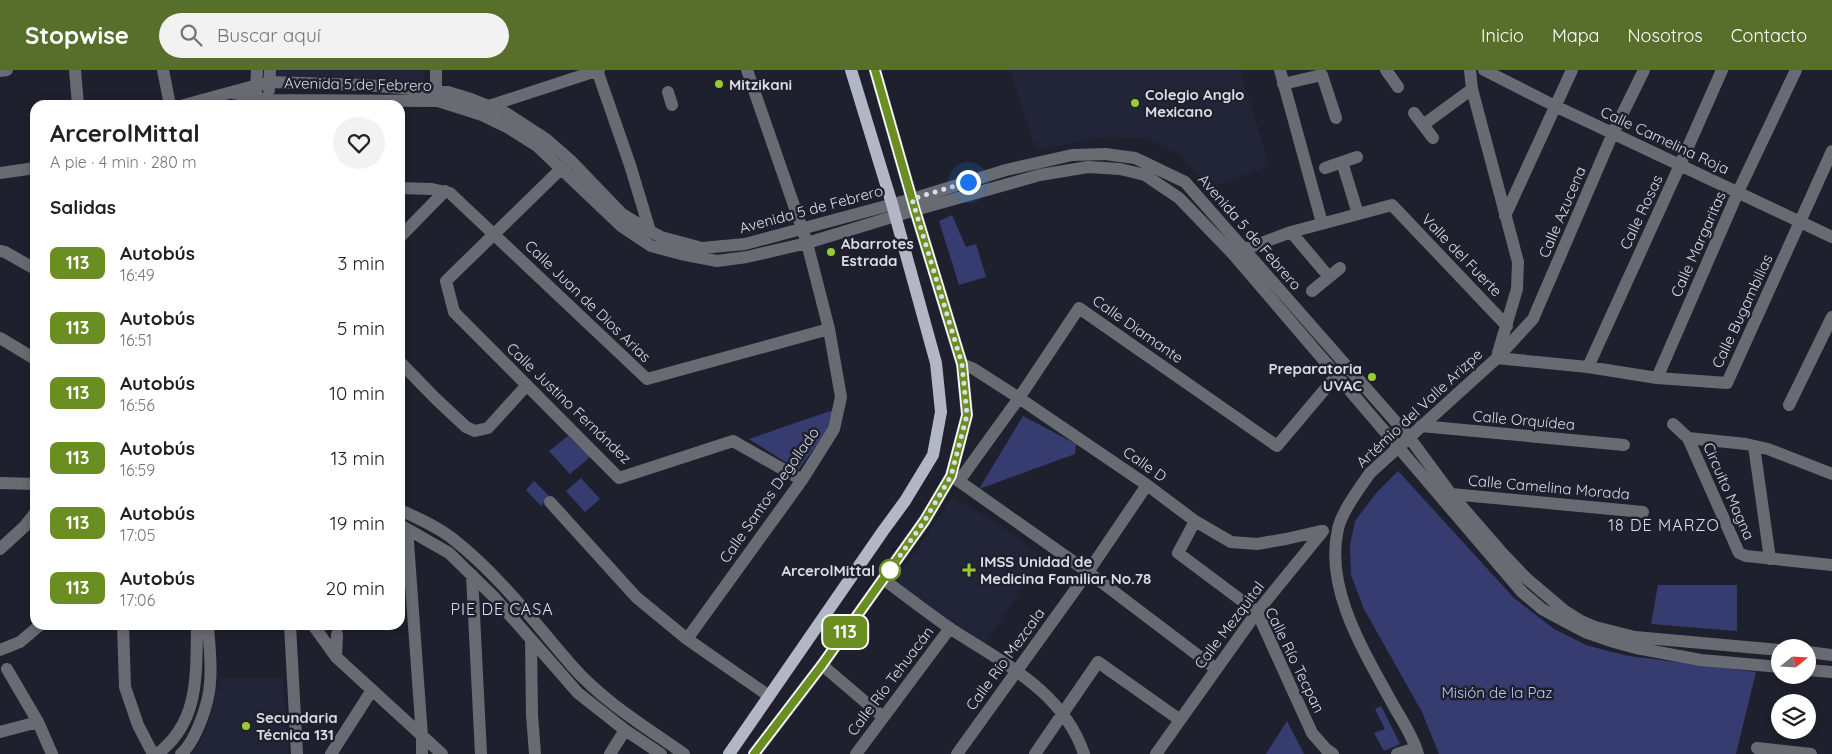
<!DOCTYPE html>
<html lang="es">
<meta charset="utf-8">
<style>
:root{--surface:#fff;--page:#f2f2f2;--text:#222;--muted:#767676;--accent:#586e2b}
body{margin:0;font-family:Quicksand,sans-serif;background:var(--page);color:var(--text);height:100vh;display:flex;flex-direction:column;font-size:19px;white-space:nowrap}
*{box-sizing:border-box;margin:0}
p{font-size:16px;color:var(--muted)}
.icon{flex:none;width:28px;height:28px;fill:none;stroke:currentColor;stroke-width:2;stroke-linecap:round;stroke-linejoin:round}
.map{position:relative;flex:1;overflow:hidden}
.details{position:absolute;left:30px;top:30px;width:375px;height:530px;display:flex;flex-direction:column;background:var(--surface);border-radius:15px;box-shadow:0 2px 8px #0003}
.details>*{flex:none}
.badge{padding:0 10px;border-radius:8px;font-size:18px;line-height:32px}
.needle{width:32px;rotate:72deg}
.fabs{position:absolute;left:1771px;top:569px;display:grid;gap:10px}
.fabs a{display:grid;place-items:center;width:45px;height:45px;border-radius:50%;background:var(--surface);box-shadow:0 2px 8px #0003;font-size:25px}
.you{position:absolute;width:25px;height:25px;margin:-12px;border:4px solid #fff;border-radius:50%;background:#1a73e8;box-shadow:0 0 0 8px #1a73e833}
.map>.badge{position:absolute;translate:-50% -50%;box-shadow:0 0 0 2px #fff}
h2{padding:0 20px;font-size:19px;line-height:45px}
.round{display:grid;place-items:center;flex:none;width:52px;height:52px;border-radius:26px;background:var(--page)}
.headline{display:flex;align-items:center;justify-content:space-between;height:85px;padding:0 20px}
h1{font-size:24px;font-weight:700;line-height:38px}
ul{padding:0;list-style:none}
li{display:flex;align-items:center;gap:15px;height:65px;padding:0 20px}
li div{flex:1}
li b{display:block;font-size:19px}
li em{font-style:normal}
li .badge{min-width:55px;font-weight:700;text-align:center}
header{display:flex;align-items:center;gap:30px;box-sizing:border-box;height:70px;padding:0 25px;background:var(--accent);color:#fff}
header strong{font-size:24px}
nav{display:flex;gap:28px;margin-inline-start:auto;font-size:18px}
.search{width:350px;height:45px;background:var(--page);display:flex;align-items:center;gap:12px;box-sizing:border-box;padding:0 18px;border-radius:28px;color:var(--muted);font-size:19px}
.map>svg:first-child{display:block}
.built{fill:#222538}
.green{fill:#363c6f}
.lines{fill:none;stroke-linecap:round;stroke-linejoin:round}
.minor{stroke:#696b72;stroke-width:12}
.major{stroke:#b3b6c4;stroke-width:12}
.line-casing{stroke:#fff;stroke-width:11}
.line{stroke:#6b8e23;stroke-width:8}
.walk{stroke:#dbdde6;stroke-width:5;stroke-dasharray:0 9}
.poi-dot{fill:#9acb35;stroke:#1e212d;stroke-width:2}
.stop-dot{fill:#fff;stroke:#6b8e23;stroke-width:2.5}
.labels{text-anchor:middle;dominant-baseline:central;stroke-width:5;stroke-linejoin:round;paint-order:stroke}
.street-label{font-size:15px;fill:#dbdde6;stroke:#1e212d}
.poi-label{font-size:15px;font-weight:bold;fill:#dbdde6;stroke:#1e212d;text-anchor:start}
.stop-label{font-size:15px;font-weight:bold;fill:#dbdde6;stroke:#1e212d;text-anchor:end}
.park-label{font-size:15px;fill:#c1c9f4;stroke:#1e212d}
.neighbourhood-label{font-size:16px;letter-spacing:1px;fill:#dadeef;stroke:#1e212d}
</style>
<header>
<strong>Stopwise</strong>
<div class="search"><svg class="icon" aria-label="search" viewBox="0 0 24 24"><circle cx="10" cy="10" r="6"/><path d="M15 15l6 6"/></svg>Buscar aquí</div>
<nav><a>Inicio</a><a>Mapa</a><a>Nosotros</a><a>Contacto</a></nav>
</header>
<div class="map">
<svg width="1832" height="684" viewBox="0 0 1832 684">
<rect width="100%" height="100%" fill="#1e212d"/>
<path class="built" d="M277,0H425L423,12L276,9Z
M1010,0H1240L1269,95L1208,119L1179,84L1147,68L1104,67L1036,80Z
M953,426L1011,463L1043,487L984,575L894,513Z
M220,608H283L288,684H191L201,671L212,642Z"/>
<path class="green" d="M952,145L966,177L976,174L986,207L959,215L939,151Z
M833,340L827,361L798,400L749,369Z
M1023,346L1076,374L1075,384L979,419Z
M568,366L590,387L570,404L549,381Z
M1398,401L1514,528L1554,559L1586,575L1608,581L1629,586L1756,602L1736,684H1439L1422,642L1364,539L1351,505L1350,475L1355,451L1377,422Z
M581,408L600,429L585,442L566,421Z
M534,411L550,427L541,436L526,420Z
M1658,515H1737V561L1651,554Z
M1381,636L1400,674L1384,681L1374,663L1385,659L1375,639Z
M1287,651L1304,684H1266Z"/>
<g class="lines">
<path class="minor" d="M75,0L78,35
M163,0L170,35
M597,0L630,95L650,161
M1280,0L1322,153
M1386,0L1398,17
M1470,0L1472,19L1518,192L1517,219L1498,283
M1484,0L1555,36L1832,167
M0,1L7,0
M1283,14L1322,5L1336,48
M269,20L270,0
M436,21V0
M256,22L257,0
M668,22L672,35
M233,23L269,30L438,31L482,45L507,57L537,76L621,156L651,176L681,184L717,191L747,187L807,173L915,140L1040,105L1088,97L1120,99L1145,105L1179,128L1233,184L1522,522L1542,539L1566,552L1585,562L1614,572L1636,578L1701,590L1780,597
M184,35L269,12L365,15L448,22L471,29L506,43L546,69L570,90L622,144L650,161L661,167L702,178L745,174L912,129L1006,100L1072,85L1105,84L1135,88L1185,112L1409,367L1451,424L1503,484L1526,508L1565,541L1581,551L1595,557L1635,567L1780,580
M489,36L599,0
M1414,43L1433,68
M1423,55L1472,19
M1342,92L1358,144
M567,93L446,211L454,242L619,408L733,371L802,410
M1325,98L1357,87
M0,103L35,98
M400,118L432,119L450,123L647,309L829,259
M1505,146L1572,0
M1291,162L1329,207
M400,167L445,121
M0,181L5,182L35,199
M1237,182L1291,162L1392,135L1507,256
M1312,221L1340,198
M0,268L35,289
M1497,288L1588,297L1657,308L1727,313L1832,81
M400,292L436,329L466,357L475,361L488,358L527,315
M962,294L974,299L1019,328L1147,415L1195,451L1231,472L1257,474L1286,469L1321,461
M1588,297L1680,95L1722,0
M1657,308L1738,122L1796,0
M1789,335L1832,247
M1673,354L1688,368L1739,483L1746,486L1832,495
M1421,356L1624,375
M1688,368L1746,374L1768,379L1832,404
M1754,376L1770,489
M953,407L1088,502L1216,599
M959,411L1019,328L1079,238L1277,376L1336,306
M0,413L35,414
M1451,424L1643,442
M550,432L636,527L687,569L769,626
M400,440C418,448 438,457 453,469C499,505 535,553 573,597C604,632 646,657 684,684
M1195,451L1178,483L1257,542L1312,663L1326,679L1333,684
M400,455L449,483L494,527L578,623L625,660L661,684
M407,459L422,666V684
M0,479L25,456L35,443
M472,505L481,684
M883,509C906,526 928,543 951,559C1003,593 1063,621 1084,684
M123,555L125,617L138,655L153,684
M290,555L297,684
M313,555L336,587L442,684
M687,569L802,410L834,359L841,327L829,259L807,173L747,0
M531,570L532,645L535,684
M0,580L20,572L40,555
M1808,582L1832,585
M336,587L337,564
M822,595L883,647
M7,599L38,652L52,684
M1808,600L1832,602
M0,662L38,652
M1757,678L1811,684
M157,684C200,652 196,604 197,555
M181,684C196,671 209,633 210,613C212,594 209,574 208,555
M331,684L372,620
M610,684L625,660
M856,684L950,558
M957,684L1088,502L1147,415
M1035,684L1098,592L1180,650
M1156,684L1257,542L1323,461
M1397,684L1416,678
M1418,684C1413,666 1401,649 1392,633C1365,583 1324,519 1338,459C1342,441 1359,419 1370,403L1497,288L1533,249L1613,63L1644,0"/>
<path class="major" d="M729,684L883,461L905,431L933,385L941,342L936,293L892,134L851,0
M754,684L822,595L925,450L951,406L967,345L962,294L915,140L875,0"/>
</g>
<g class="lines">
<g class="line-casing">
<path id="line" d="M754,684L822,595L925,450L951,406L967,345L962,294L915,140L875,0"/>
</g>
<use href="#line" class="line"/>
<path class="walk" d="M890,500L925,450L951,406L967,345L962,294L912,129L968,112"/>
</g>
<g class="poi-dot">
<circle cx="719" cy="14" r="5"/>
<circle cx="1135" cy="33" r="5"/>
<circle cx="831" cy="182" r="5"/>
<circle cx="1372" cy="307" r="5"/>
<path d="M966.5 492.5h5v5h5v5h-5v5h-5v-5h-5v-5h5z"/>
<circle cx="246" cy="656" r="5"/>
</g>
<circle class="stop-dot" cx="890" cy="500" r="10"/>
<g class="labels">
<g class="street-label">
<text transform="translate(358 14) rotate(1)">Avenida 5 de Febrero</text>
<text transform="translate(1665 70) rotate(25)">Calle Camelina Roja</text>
<text transform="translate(811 139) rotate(-15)">Avenida 5 de Febrero</text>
<text transform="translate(1562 142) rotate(-67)">Calle Azucena</text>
<text transform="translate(1641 142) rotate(-65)">Calle Rosas</text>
<text transform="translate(1250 162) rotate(49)">Avenida 5 de Febrero</text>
<text transform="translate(1698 174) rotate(-66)">Calle Margaritas</text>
<text transform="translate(1462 185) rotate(46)">Valle del Fuerte</text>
<text transform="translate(588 231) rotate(44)">Calle Juan de Dios Arias</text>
<text transform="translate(1742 241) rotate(-65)">Calle Bugambilias</text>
<text transform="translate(1138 259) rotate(35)">Calle Diamante</text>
<text transform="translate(569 333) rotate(44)">Calle Justino Fernández</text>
<text transform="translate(1419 338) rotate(-43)">Artémio del Valle Arizpe</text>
<text transform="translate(1524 350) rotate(5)">Calle Orquídea</text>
<text transform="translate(1145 394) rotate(35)">Calle D</text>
<text transform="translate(1549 417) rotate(5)">Calle Camelina Morada</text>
<text transform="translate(1729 421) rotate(66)">Circuito Magna</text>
<text transform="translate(769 425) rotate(-55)">Calle Santos Degollado</text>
<text transform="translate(1229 555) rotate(-53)">Calle Mezquital</text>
<text transform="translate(1005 589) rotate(-54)">Calle Río Mezcala</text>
<text transform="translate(1295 590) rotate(64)">Calle Río Tecpan</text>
<text transform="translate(890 611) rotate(-53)">Calle Río Tehuacán</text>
</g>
<g class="poi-label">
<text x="729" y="14">Mitzikani</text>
<text x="1145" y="24">Colegio Anglo<tspan x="1145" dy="17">Mexicano</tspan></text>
<text x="841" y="173">Abarrotes<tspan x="841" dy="17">Estrada</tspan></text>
<text x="1362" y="298" text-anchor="end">Preparatoria<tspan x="1362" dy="17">UVAC</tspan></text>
<text x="980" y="491">IMSS Unidad de<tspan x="980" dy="17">Medicina Familiar No.78</tspan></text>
<text x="256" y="647">Secundaria<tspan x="256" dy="17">Técnica 131</tspan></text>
</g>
<g class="stop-label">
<text x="875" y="500">ArcerolMittal</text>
</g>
<g class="park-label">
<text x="1497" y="622">Misión de la Paz</text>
</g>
<g class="neighbourhood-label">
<text x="1664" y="455">18 DE MARZO</text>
<text x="502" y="539">PIE DE CASA</text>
</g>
</g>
</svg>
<div class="fabs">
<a><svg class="needle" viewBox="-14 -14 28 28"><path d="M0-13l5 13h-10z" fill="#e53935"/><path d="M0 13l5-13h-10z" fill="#767676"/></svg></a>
<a><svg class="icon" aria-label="layers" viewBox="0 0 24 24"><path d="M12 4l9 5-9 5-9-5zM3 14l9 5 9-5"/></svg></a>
</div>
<div class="you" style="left:968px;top:112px"></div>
<b class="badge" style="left:845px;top:562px;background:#6b8e23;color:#fff">113</b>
<section class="details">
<div class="headline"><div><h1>ArcerolMittal</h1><p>A pie · 4 min · 280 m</p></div><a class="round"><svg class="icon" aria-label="heart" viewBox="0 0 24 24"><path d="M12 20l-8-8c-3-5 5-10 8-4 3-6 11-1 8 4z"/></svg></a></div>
<h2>Salidas</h2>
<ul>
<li><span class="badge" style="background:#6b8e23;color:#fff">113</span><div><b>Autobús</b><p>16:49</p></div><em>3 min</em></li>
<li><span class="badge" style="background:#6b8e23;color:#fff">113</span><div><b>Autobús</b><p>16:51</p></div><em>5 min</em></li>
<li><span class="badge" style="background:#6b8e23;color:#fff">113</span><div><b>Autobús</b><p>16:56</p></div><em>10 min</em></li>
<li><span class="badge" style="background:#6b8e23;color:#fff">113</span><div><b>Autobús</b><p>16:59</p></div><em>13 min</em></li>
<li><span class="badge" style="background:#6b8e23;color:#fff">113</span><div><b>Autobús</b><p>17:05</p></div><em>19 min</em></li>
<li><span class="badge" style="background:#6b8e23;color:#fff">113</span><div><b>Autobús</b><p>17:06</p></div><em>20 min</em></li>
</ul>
</section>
</div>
